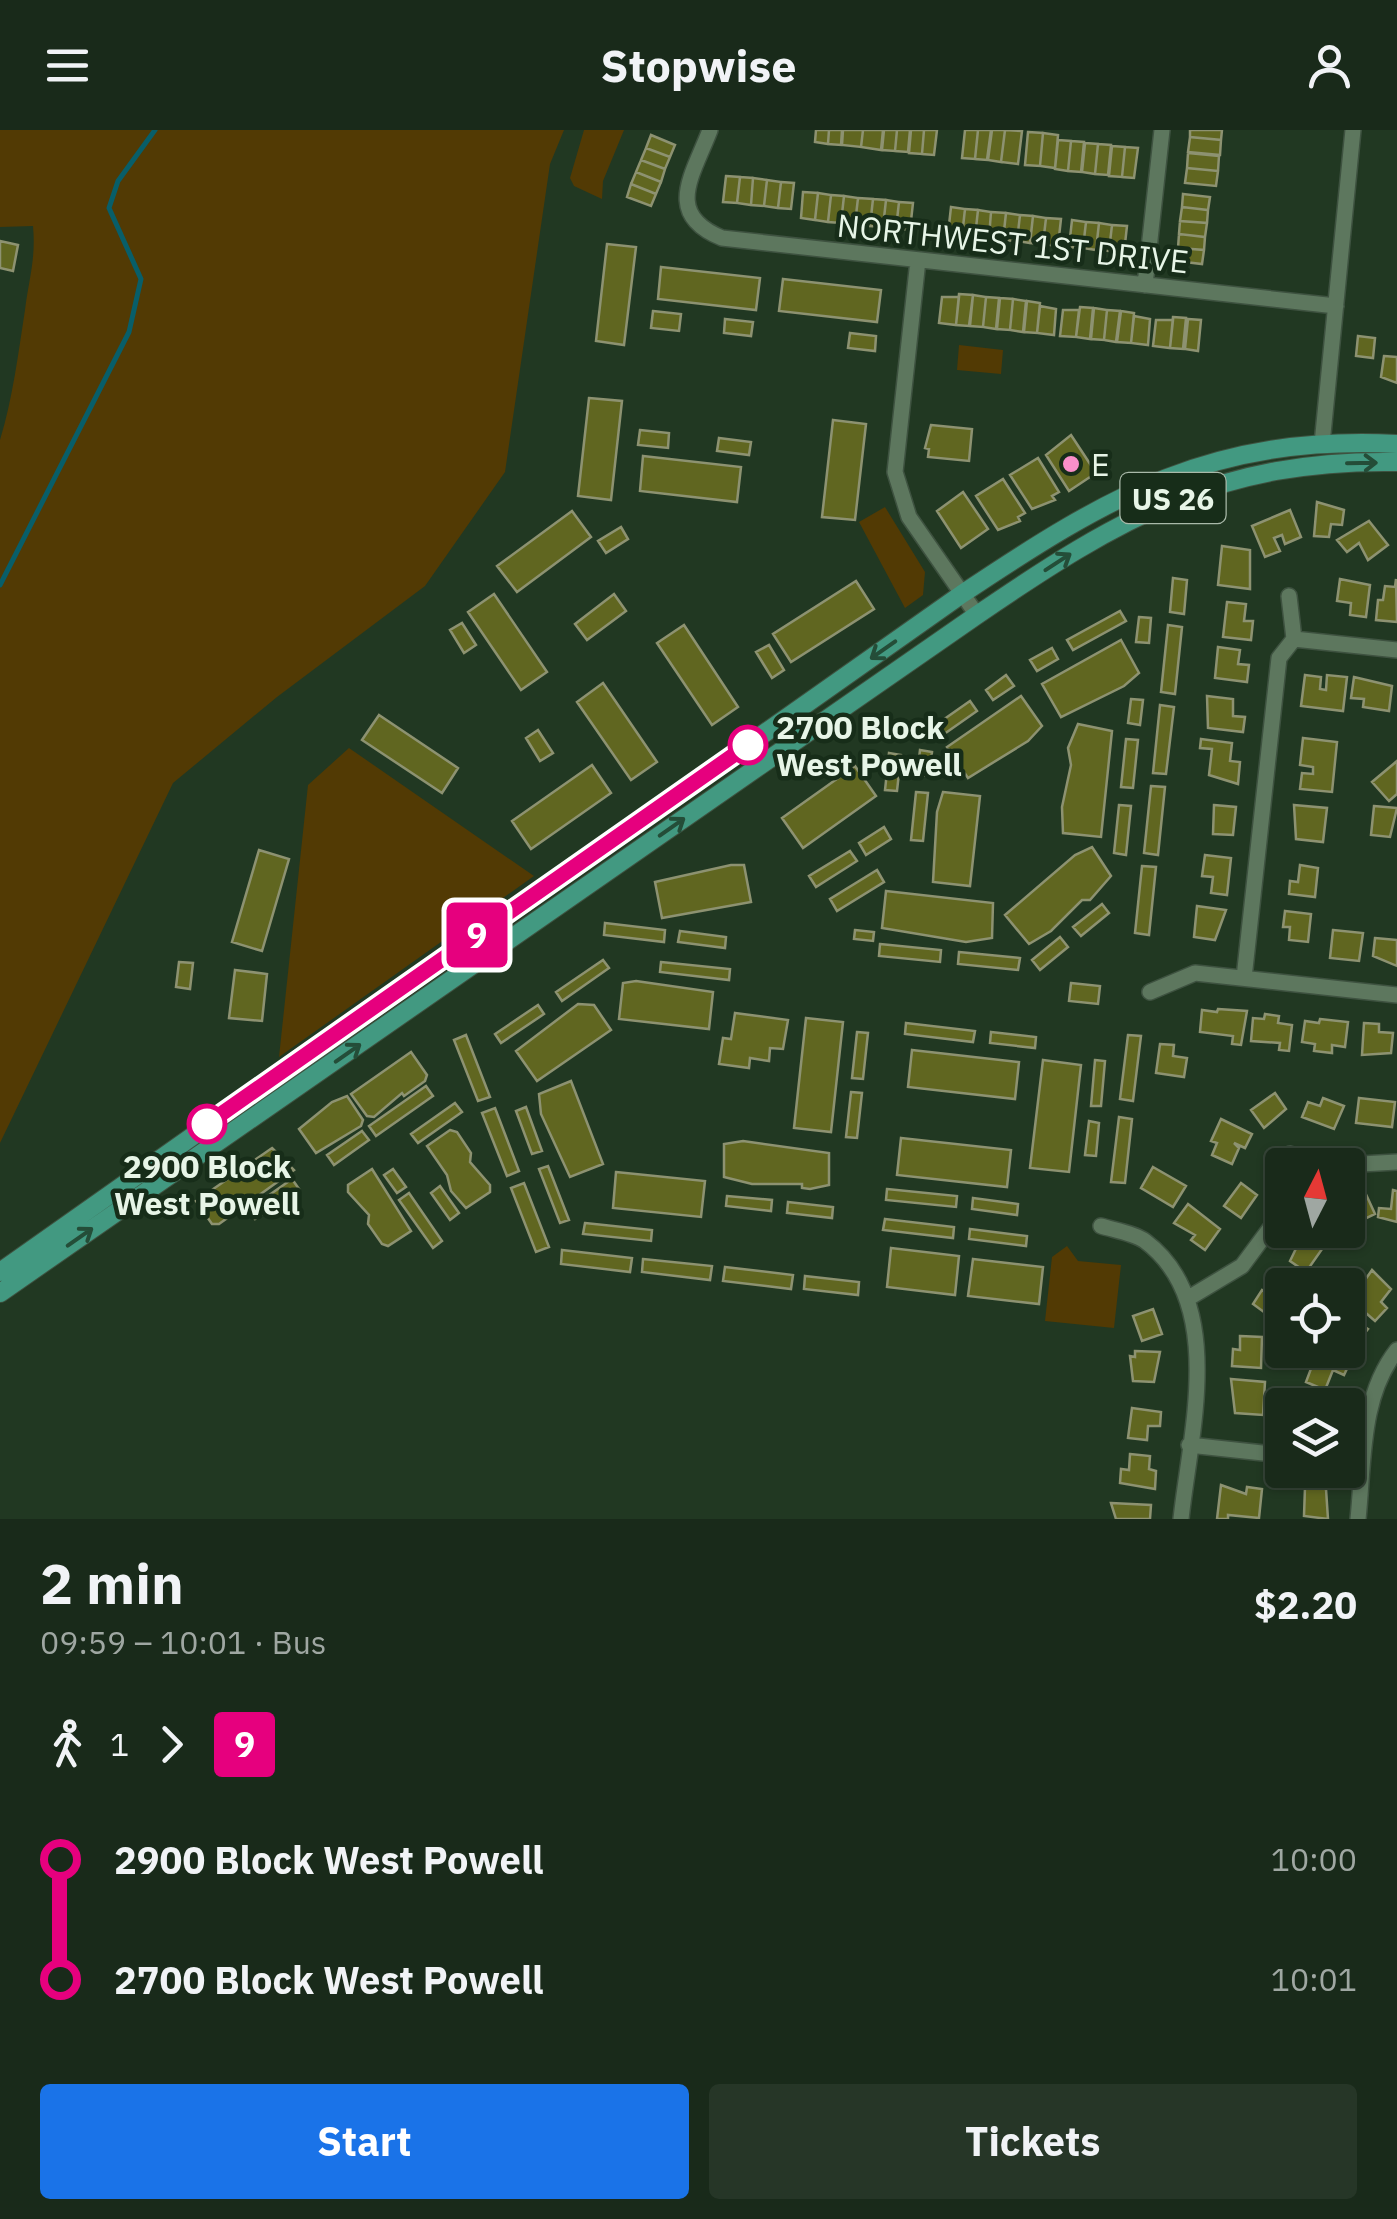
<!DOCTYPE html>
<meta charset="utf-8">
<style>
:root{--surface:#192a1a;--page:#263627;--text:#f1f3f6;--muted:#9fa7a2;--line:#374639;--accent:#1a73e8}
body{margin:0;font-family:"IBM Plex Sans",sans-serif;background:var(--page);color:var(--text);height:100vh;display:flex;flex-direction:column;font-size:38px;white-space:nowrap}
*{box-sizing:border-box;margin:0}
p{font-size:32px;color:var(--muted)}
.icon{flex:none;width:55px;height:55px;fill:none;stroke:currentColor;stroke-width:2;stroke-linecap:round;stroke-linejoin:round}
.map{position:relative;height:1389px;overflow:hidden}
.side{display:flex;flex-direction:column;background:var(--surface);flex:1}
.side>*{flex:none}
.badge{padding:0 20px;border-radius:8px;font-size:35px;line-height:65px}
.needle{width:65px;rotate:6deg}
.controls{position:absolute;left:1265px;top:1018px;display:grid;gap:20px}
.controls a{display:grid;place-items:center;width:100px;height:100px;border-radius:10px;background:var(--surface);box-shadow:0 2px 8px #0004,0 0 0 2px var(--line);font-size:50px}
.map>.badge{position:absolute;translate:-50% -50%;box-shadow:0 0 0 5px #fff}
.legs{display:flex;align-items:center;gap:15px;height:110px;padding:0 40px;font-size:32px}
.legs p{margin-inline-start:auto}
.headline{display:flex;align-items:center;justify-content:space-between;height:170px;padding:0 40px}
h1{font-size:55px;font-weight:700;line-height:75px}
.action{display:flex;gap:20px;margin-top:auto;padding:20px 40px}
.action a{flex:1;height:115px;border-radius:10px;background:var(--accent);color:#fff;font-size:40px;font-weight:700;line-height:115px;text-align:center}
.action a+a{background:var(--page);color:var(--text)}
ul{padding:0 40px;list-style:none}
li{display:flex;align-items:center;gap:35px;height:120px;font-size:38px}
li i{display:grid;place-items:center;width:15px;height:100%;margin:0 12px;background:currentColor}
li i::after{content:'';width:25px;height:25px;margin:-12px;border:8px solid;border-radius:50%;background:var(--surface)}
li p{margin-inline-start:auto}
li:first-child i{background:linear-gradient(#0000 50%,currentColor 0)}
li:last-child i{background:linear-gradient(currentColor 50%,#0000 0)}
header{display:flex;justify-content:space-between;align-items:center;height:130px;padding:0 40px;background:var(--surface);font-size:45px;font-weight:700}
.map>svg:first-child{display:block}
.green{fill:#523a04}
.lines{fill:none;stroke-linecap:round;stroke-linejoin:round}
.stream{stroke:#085e69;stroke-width:5}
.building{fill:#606620;stroke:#8d9271;stroke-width:2.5}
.minor-casing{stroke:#3e5240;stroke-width:18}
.major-casing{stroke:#3e5240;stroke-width:20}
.minor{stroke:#5d775e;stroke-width:15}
.major{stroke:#429981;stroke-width:18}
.oneway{stroke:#244d38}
.line-1-casing{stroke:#fff;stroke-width:22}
.line-1{stroke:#e6007e;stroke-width:15}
.poi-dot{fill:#f98fc9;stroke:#172d19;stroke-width:4}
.stop-1-dot{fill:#fff;stroke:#e6007e;stroke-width:5}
.labels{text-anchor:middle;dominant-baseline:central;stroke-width:9;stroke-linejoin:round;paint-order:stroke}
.shield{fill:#172d19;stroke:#a9b9a9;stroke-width:2.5}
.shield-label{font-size:30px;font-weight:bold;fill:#e7f5e7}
.street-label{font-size:32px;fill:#e7f5e7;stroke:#172d19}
.poi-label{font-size:32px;fill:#e7f5e7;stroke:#172d19;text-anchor:start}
.stop-label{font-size:32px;font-weight:bold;fill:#e7f5e7;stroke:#172d19;text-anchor:start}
</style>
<header><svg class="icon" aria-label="menu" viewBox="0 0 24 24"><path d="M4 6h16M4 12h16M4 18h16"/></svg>Stopwise<svg class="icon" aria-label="person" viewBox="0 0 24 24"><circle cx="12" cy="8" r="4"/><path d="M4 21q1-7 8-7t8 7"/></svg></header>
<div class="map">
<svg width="1397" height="1389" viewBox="0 0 1397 1389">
<rect width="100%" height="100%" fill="#213822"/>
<path class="green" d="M0,0H564L550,34L505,342L425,456L277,567L173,653L0,1013V310C13,267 18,225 25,180C29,148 36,129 33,96L0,97Z
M584,0H624L603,51L602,69L574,56L570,48Z
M959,215L1003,220L1001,244L957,240Z
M885,377L925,442L923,465L905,478L859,392Z
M349,618L534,746L279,927L308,655Z
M1067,1116L1078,1131L1121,1135L1114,1198L1045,1191L1052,1127Z"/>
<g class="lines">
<path class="stream" d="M0,455L129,202L141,149L109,78L118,51L155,0"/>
</g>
<path class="building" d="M816,0H829L828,14L815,12Z
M829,0H842L841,15L828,14Z
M843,0H863L861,17L842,15Z
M863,0H883L881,20L861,17Z
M884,0H897L895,21L882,20Z
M897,0H910L908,22L895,21Z
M911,0H924L922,24L909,23Z
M924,0H937L934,25L922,24Z
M965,0H978L975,29L962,28Z
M978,0H991L987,30L975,29Z
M992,0H1005L1001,32L988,30Z
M1005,0L1022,1L1018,34L1001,32Z
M1190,0H1222L1221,10L1190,7Z
M1028,2L1043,3L1040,36L1025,35Z
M1043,3L1058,5L1055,38L1040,36Z
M651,5L675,15L670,27L646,18Z
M1190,7L1221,10L1220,25L1188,22Z
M1058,10L1071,11L1068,41L1055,39Z
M1071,11L1084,12L1081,42L1068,41Z
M1085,13L1098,14L1095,44L1082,42Z
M1098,14L1111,15L1108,45L1095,44Z
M1112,16L1125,17L1122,47L1109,46Z
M1125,17L1138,18L1134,48L1122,47Z
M646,18L670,27L665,39L641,30Z
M1188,23L1219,26L1218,41L1187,38Z
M641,30L665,39L661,52L636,42Z
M1187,38L1218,41L1216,56L1185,53Z
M636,42L661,52L656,64L631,54Z
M726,46L740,47L737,73L723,72Z
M740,47L753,48L751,75L737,73Z
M753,48L767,50L764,76L751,75Z
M767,50L781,52L778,78L764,76Z
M781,52L794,53L791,79L778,78Z
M631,54L656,64L651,76L627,67Z
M803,62L818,63L815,90L801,88Z
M818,63L831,65L828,92L815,90Z
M1183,64L1210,67L1208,80L1182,77Z
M831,65L844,66L841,93L828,92Z
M844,66L858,68L855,94L841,93Z
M858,68L873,69L870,96L855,94Z
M873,69L886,70L883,97L870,96Z
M886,70L899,72L896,99L883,97Z
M899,72L913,73L910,100L896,99Z
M951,77L965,79L962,106L948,104Z
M1182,77L1208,80L1207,93L1180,91Z
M965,79L978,80L975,107L962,106Z
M978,80L991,82L989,108L975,107Z
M991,82L1006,83L1003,110L989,108Z
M1006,83L1020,85L1017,111L1003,110Z
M1020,85L1033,86L1030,113L1017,111Z
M1033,86L1046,88L1043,114L1030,113Z
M1046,88L1061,89L1058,116L1043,114Z
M1072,90L1086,92L1083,118L1069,117Z
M1180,91L1207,93L1205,107L1179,104Z
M1086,92L1099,93L1096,120L1083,118Z
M1099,93L1112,95L1109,121L1096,120Z
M1112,95L1127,96L1124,123L1109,121Z
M1179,104L1205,107L1204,120L1178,118Z
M0,111L18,115L13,141L0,138Z
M607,114L636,117L624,215L596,211Z
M1178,118L1204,120L1202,134L1176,131Z
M661,137L760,148L756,180L658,169Z
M783,149L881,160L877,192L779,181Z
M959,164L973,165L969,196L956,195Z
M973,165L986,167L983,197L970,196Z
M942,167H959L956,195L939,193Z
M986,167L999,168L996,199L983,197Z
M1000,168L1013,169L1010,200L997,199Z
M1013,169L1026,171L1023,202L1010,200Z
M1027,171L1040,173L1037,203L1024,202Z
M1040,176L1056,179L1054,205L1037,203Z
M1080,177L1093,178L1090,209L1076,207Z
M1094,178L1107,180L1104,210L1091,209Z
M1063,180H1079L1076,207L1060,206Z
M1107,180L1120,181L1116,212L1104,210Z
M653,181L681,184L679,201L651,198Z
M1121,181L1134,183L1131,213L1117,212Z
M1134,186L1150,189L1148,215L1131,213Z
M1173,187L1186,188L1183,219L1170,218Z
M725,189L753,192L751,206L724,203Z
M1188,189L1201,190L1198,221L1185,219Z
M1156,190H1173L1170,218L1153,216Z
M850,203L876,206L875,221L848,218Z
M1358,206L1375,208L1373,228L1356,226Z
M1384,226L1397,227V253L1381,247Z
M589,268L622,271L611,370L578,366Z
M833,290L866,294L855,390L822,387Z
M931,295L972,299L969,331L928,327L929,319L925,318Z
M640,300L669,303L668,318L638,315Z
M1071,305L1096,343L1069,361L1046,325Z
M719,308L751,312L749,325L717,321Z
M643,326L741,337L737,372L640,361Z
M1038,328L1059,362L1052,366L1055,370L1032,379L1010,345Z
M1003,349L1025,383L1018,387L1020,391L998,400L976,366Z
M963,362L988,399L961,418L937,381Z
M1317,372L1344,380L1342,395L1331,394L1329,407L1314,406Z
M1290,380L1301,407L1285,414L1282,405L1274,408L1280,421L1265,427L1252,396Z
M572,381L591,407L517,462L497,436Z
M1369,391L1388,415L1368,430L1359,413L1347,422L1337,410Z
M621,397L628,409L606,423L598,411Z
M1222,416L1250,420V459L1218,455Z
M1173,448L1187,450L1184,484L1170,482Z
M1340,449L1370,455L1366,487L1350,485L1351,473L1337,471Z
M1396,449L1397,492L1376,490L1378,470H1383L1385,456L1395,457Z
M856,451L874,479L791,532L773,504Z
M494,464L547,542L521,560L468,482Z
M614,464L626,481L587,510L575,494Z
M1227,472L1246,474L1244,491H1253L1251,510L1223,507Z
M1120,481L1126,491L1073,520L1067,510Z
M1139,487L1151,488L1149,513L1136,512Z
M462,493L476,515L464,523L450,500Z
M684,495L738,577L712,595L657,513Z
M1168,495L1182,497L1175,564L1161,562Z
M1121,510L1139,543L1124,556L1061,587L1042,554Z
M769,515L784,540L772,548L756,522Z
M1218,517L1240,520L1238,534L1249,535L1247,552L1215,548Z
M1052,518L1058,529L1037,541L1030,530Z
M1006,545L1014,556L993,570L986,560Z
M1305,545L1321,547L1320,559L1326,560L1327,545L1347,547L1343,581L1301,576Z
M1354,547L1392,556L1389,581L1363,577L1364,569L1351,568Z
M603,553L657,632L631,650L577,572Z
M1021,566L1042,596L1028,611L968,648L947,617Z
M1207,566L1233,569V586L1245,587L1243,602L1208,598Z
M1131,569L1143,570L1140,595L1128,593Z
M970,571L977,581L937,609L930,599Z
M1160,575L1174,577L1166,644L1153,643Z
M379,585L458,638L442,663L362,610Z
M1078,594L1112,601L1101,707L1063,703L1062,677L1071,635L1068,618Z
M538,600L553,623L540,631L526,608Z
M1303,608L1337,612L1332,662L1300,659L1302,643L1313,644V637L1300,635Z
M1126,609L1138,610L1133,658L1121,657Z
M1201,609L1232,613L1230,631L1240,632L1238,654L1209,645L1212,619L1200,618Z
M920,620L932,622L929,646L917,645Z
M889,623L901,625L897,661L885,660Z
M1397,631V664L1389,671L1372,652Z
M592,635L611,663L531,719L512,691Z
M855,636L876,666L803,718L782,688Z
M1151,656L1165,657L1158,725L1144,723Z
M916,662L928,663L923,711L911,710Z
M943,662L980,666L970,756L933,752L937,682Z
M1119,675L1131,676L1126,725L1114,723Z
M1214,675L1236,677L1233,705L1213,704Z
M1294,675L1327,678L1323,712L1296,709Z
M1374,676L1397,678L1390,707L1371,705Z
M884,697L891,709L866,725L859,713Z
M1092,717L1111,746L1090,770H1082L1051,801L1029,814L1005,785L1075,725Z
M259,720L289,729L262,821L232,812Z
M850,721L857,731L816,757L809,746Z
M1205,725L1231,728L1227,765L1211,763L1213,747L1202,746Z
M731,735H744L751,772L662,788L655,752Z
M1300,735L1318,738L1315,767L1289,764L1290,751L1298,752Z
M1142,736L1156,737L1149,805L1135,803Z
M877,740L884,752L837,781L830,769Z
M886,761L993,773L992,808L966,812L882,798Z
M1102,774L1109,783L1081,806L1073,797Z
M1197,776L1226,780L1215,810L1194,807Z
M1285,781L1311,784L1308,812L1289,810L1290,797H1283Z
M605,793L665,800L664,812L604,805Z
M855,800L874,802L873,811L854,809Z
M1333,800L1363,803L1359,831L1330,828Z
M680,801L726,807L725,818L678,812Z
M1060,807L1068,817L1040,840L1032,830Z
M1375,808L1397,810V836L1373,826Z
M880,814L941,820L940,832L879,826Z
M959,822L1020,828L1018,840L958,834Z
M603,830L609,838L562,871L556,862Z
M179,832L193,833L190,859L176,857Z
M661,832L730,839L729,850L660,842Z
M235,840L267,844L262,891L229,888Z
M636,851L713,862L709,899L619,889L623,853Z
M1071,853L1100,856L1098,874L1069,871Z
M578,874L594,875L611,900L537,951L516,921Z
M538,875L544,884L501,913L495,904Z
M1218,879L1247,881L1241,915L1232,914L1233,906L1200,902L1202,880L1217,882Z
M735,883L788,890L783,919L770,918L769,931L750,928L749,938L719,934L723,908L731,909Z
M1265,884L1279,886L1278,893L1292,895L1289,921L1279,920L1280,913L1251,911L1253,888L1264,889Z
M806,888L843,892L831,1002L794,998Z
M1320,889L1348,892L1345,917L1332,915V923L1314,921L1315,914L1302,912L1305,891L1319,893Z
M906,893L975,901L973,912L905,904Z
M1364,893L1379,894V902L1393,903L1391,923L1362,925Z
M857,902L868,903L863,949L852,948Z
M991,902L1036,907L1035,918L990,913Z
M466,905L490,967L478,971L454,910Z
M1128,905L1141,906L1133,971L1120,969Z
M1160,914L1174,915L1173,926L1187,928L1184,947L1156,943Z
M912,920L1019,932L1015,969L908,957Z
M411,922L427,945L425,951L404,966L402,963L374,987L367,986L351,964Z
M1043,930L1081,935L1069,1042L1030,1038Z
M1095,930L1105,931L1101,976H1091Z
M571,951L603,1034L570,1047L541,984L539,964Z
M426,956L433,966L376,1006L369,996Z
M851,962L862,963L857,1008L846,1007Z
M1275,963L1286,979L1264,998L1251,980Z
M347,966L363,990L361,996L316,1023L299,999L332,972Z
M1323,968L1344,976L1334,999L1302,987L1308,972L1320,976Z
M1359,968L1395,972L1392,997L1356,993Z
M455,973L462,982L418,1013L411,1004Z
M526,977L542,1021L532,1024L516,981Z
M495,978L519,1041L507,1046L482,983Z
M1119,987L1132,989L1125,1053L1111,1052Z
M1221,989L1252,1004L1245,1018L1234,1013L1239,1018L1232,1034L1212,1025L1217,1013L1211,1011Z
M1089,991L1099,993L1096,1026L1085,1025Z
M450,1000L457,1002L471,1023L470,1032L490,1055V1062L466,1078L451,1061L447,1045L427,1016Z
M362,1001L369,1010L334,1035L327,1025Z
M901,1008L1011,1020L1007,1057L897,1045Z
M743,1011L829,1023V1055L810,1059L802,1058V1054H752L724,1047V1014Z
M272,1018L294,1040L219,1094H212L196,1071Z
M548,1036L569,1090L560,1093L539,1039Z
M1153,1037L1186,1056L1173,1077L1141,1058Z
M372,1039L411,1101L388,1116L382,1114L368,1094L369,1085L348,1062V1055Z
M393,1039L406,1057L397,1063L384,1045Z
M616,1042L705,1051L701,1087L613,1078Z
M292,1049L299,1059L255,1089L248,1080Z
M524,1053L549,1117L536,1122L511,1058Z
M1241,1053L1257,1065L1241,1088L1224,1076Z
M440,1056L459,1083L450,1090L431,1063Z
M887,1059L957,1066L956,1077L886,1070Z
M1364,1060L1375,1084L1348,1097V1068Z
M1393,1060L1397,1061V1092L1378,1087L1379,1078L1391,1079Z
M409,1063L442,1111L433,1118L399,1070Z
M727,1066L772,1070L771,1081L726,1076Z
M973,1068L1018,1074L1017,1085L972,1079Z
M788,1072L833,1077L832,1088L787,1083Z
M1188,1074L1220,1099L1205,1120L1191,1110L1195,1105L1174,1093Z
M885,1089L954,1097L953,1108L883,1100Z
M585,1093L652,1100L651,1111L583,1104Z
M970,1099L1027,1106L1026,1116L969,1109Z
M1305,1100L1327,1112L1306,1142L1290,1131Z
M891,1118L959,1126L955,1165L887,1157Z
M562,1120L632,1128L630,1142L561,1134Z
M643,1129L712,1136L710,1150L642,1142Z
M973,1129L1043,1137L1039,1174L968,1166Z
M725,1137L793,1145L791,1159L723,1151Z
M1372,1140L1391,1159L1381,1172L1387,1178L1375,1191L1351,1170Z
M805,1146L859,1152L858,1165L804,1159Z
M1280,1152L1284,1155L1282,1186L1272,1179L1268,1185L1253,1174L1262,1160L1270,1166Z
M1153,1179L1162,1204L1142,1211L1133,1186Z
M1348,1186L1368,1199L1350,1221L1347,1220Z
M1240,1206L1262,1207L1261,1238L1232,1236L1233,1219L1240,1220Z
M1318,1220L1351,1230L1344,1245L1333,1240L1325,1260L1306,1252Z
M1135,1221L1160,1222L1154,1252L1133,1251L1130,1226L1135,1227Z
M1231,1249L1265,1252L1263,1285L1235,1283Z
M1312,1266L1339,1269L1338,1275H1311Z
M1132,1278L1161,1282L1160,1296H1148L1147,1310L1128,1308Z
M1130,1324L1150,1326L1149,1339L1156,1341L1155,1359L1120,1353L1121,1339L1129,1340Z
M1221,1355L1246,1364L1247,1357L1262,1359L1259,1388L1228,1385V1389H1217Z
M1305,1357L1326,1359L1328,1389L1304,1386Z
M1111,1373L1151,1375L1150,1389H1116Z"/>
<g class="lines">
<g class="minor-casing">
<path id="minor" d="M710,0C693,45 663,84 722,108L1336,176
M918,130L895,342L909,387L977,485
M1145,155L1162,0
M1322,314L1353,0
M1294,509L1397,520
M1244,848L1279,528L1294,509L1289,466
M1150,862L1195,843L1397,865
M1290,1024L1299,1035
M1343,1035L1397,1032
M1101,1096C1114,1100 1134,1103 1145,1111C1227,1172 1190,1304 1181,1389
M1187,1169L1242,1136L1282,1082
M1189,1315L1282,1325
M1358,1389C1364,1332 1360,1267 1397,1220"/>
</g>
<g class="major-casing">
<path id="major" d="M0,1142L962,464C1110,365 1212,305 1397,314
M0,1163L977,485C1119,388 1219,329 1397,332"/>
</g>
<use href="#minor" class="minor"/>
<use href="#major" class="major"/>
</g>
<defs><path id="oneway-shaft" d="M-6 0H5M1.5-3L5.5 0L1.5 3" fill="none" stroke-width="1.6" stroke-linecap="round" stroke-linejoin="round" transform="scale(2.5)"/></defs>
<g class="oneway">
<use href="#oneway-shaft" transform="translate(1362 333) rotate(-1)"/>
<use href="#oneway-shaft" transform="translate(1058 432) rotate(-33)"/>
<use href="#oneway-shaft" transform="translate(883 520) rotate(145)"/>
<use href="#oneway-shaft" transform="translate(672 697) rotate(-35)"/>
<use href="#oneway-shaft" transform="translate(348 923) rotate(-35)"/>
<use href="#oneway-shaft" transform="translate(80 1107) rotate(-35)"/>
</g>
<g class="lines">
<g class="line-1-casing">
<path id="line-1" d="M207,994L748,615"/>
</g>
<use href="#line-1" class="line-1"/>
</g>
<circle class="poi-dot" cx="1071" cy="334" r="10"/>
<g class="stop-1-dot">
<circle cx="748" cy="615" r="18"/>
<circle cx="207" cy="994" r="18"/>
</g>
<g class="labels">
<rect class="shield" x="1120.5" y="343" width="105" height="50" rx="8"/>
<g class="shield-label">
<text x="1173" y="368">US 26</text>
</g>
<g class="street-label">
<text transform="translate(1013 113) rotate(6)">NORTHWEST 1ST DRIVE</text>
</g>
<g class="poi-label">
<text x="1091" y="334">E</text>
</g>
<g class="stop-label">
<text x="776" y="597">2700 Block<tspan x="776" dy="37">West Powell</tspan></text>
<text x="207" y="1036" text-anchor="middle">2900 Block<tspan x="207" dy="37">West Powell</tspan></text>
</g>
</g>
</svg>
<div class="controls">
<a><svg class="needle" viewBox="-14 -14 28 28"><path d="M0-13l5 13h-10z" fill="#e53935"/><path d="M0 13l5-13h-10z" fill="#9fa7a2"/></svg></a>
<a><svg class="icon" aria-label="locate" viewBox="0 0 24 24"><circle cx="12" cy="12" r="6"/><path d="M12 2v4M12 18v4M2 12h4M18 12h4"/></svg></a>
<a><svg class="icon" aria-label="layers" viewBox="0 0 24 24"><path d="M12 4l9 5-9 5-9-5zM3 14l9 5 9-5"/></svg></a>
</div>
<b class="badge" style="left:477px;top:805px;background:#e6007e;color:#fff">9</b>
</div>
<section class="side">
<div class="headline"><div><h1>2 min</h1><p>09:59 – 10:01 · Bus</p></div><b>$2.20</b></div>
<div class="legs"><svg class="icon" aria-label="walk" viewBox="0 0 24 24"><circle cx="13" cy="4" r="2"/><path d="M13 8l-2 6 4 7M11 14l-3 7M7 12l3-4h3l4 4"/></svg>1<svg class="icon" aria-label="forward" viewBox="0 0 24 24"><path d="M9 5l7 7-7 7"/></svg><b class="badge" style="background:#e6007e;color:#fff">9</b></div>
<ul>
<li><i style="color:#e6007e"></i><b>2900 Block West Powell</b><p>10:00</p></li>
<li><i style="color:#e6007e"></i><b>2700 Block West Powell</b><p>10:01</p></li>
</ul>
<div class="action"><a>Start</a><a>Tickets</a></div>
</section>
